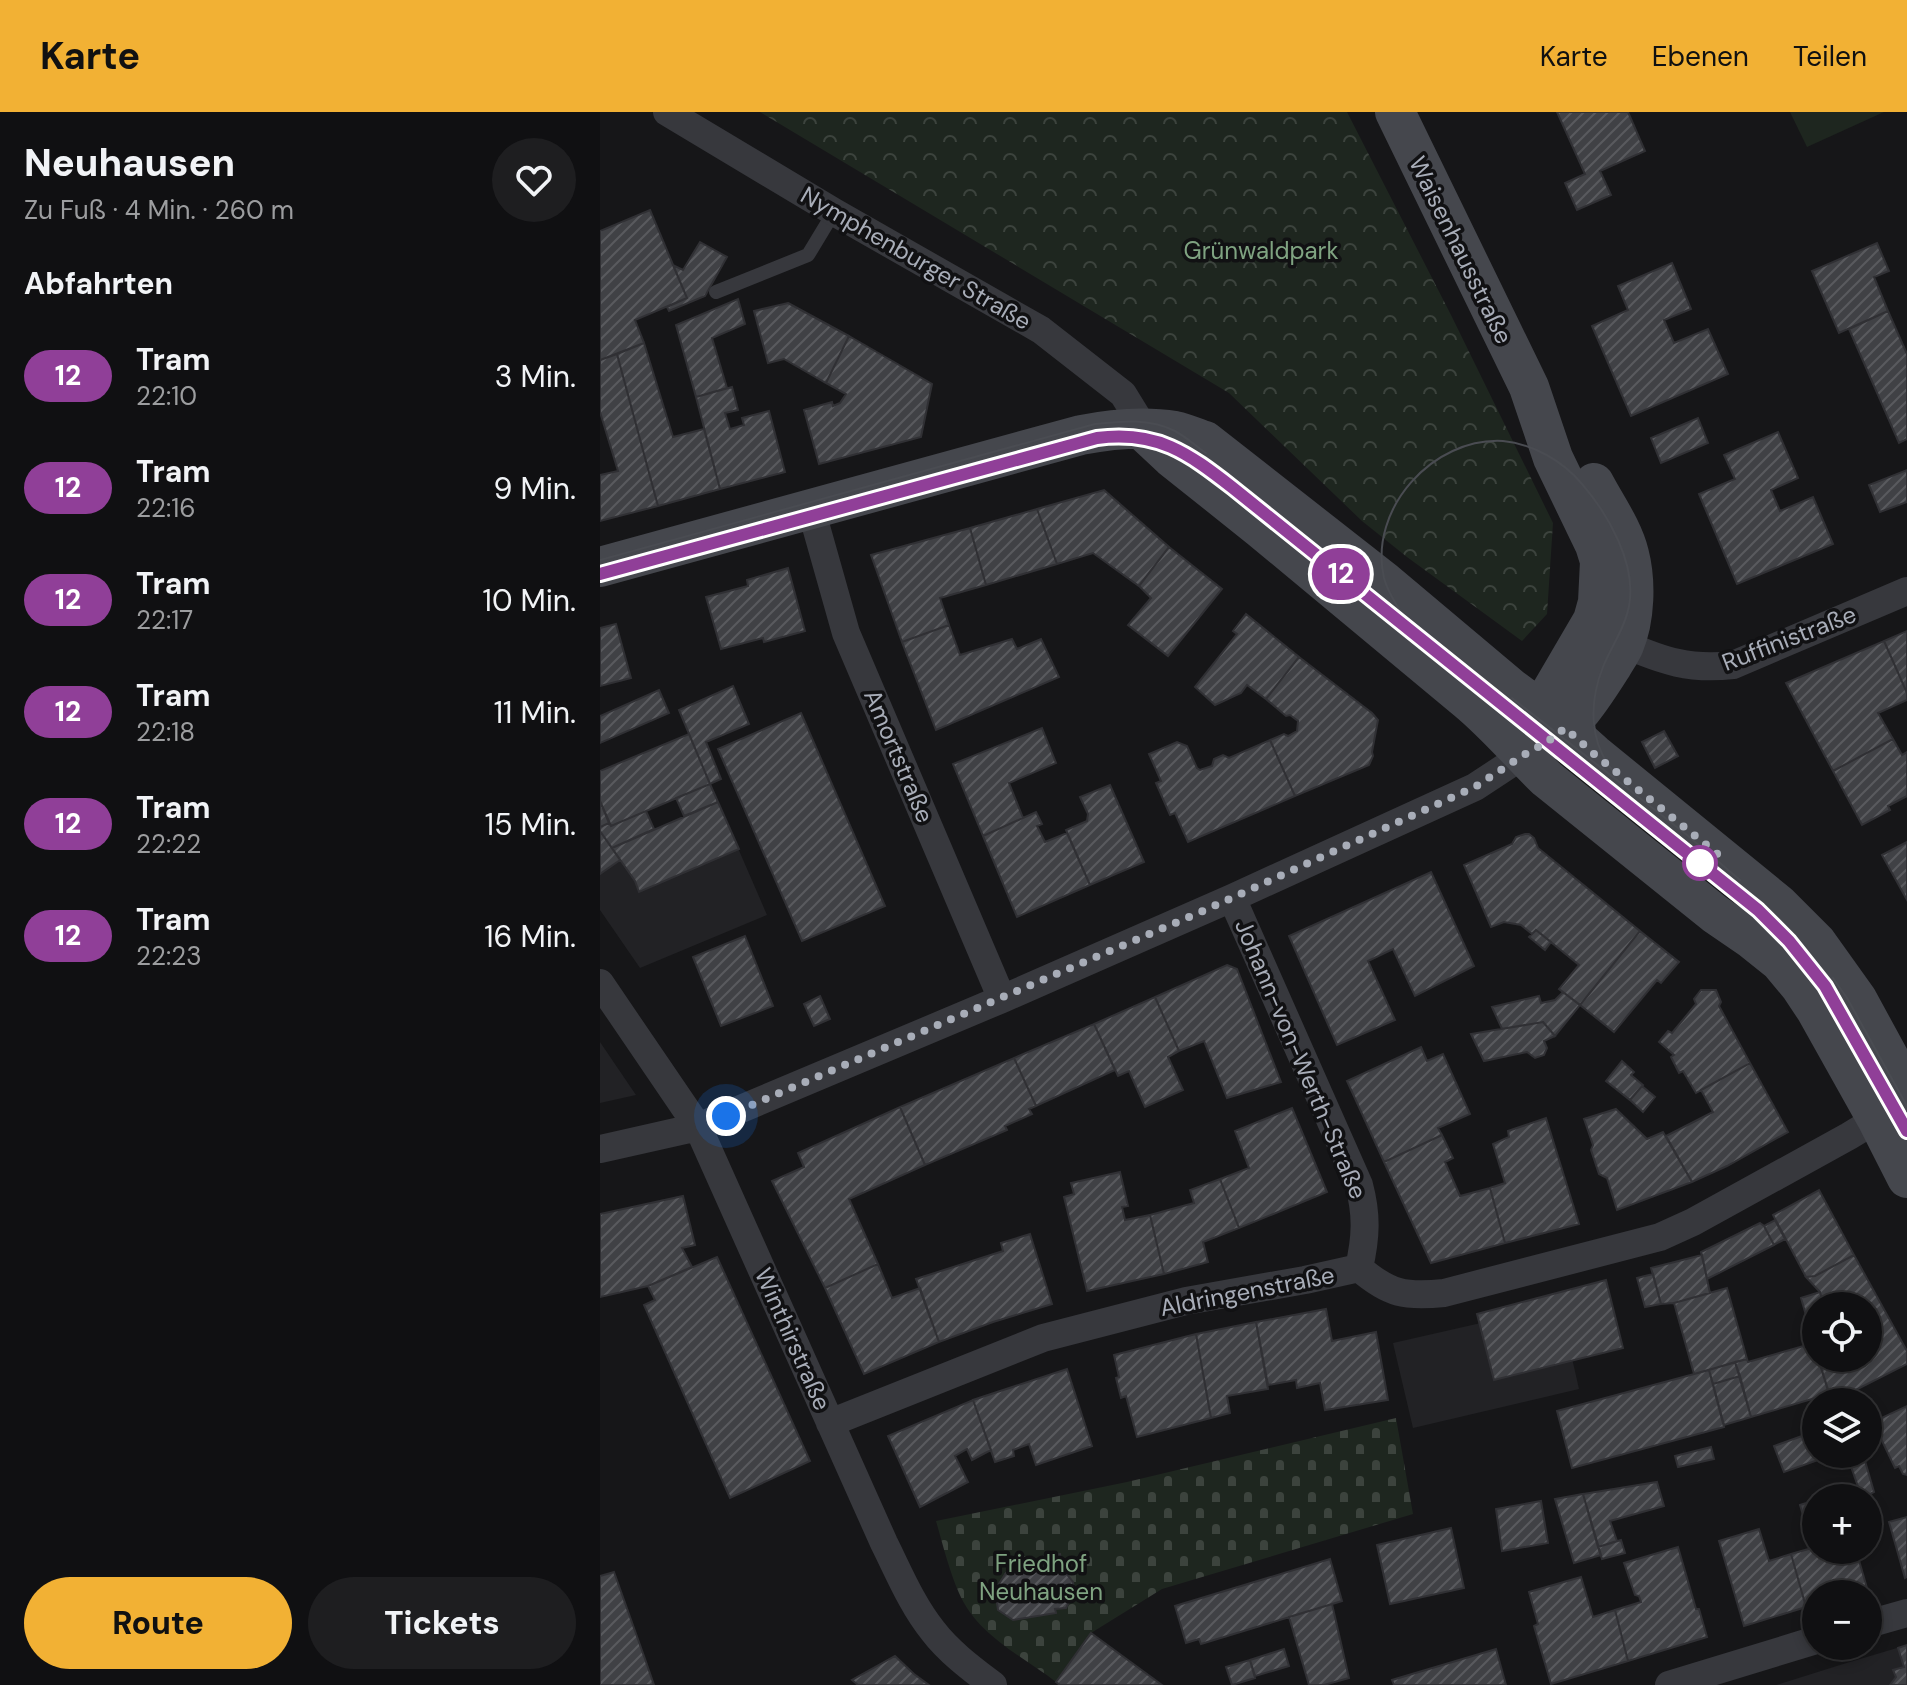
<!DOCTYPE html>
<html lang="de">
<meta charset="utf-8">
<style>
:root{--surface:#101012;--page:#1e1e20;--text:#f1f3f6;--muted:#9c9d9f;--line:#303032;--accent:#f2b134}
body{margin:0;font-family:"DM Sans",sans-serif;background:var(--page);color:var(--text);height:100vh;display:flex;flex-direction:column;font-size:30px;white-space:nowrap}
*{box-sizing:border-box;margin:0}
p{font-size:26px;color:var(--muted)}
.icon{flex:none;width:44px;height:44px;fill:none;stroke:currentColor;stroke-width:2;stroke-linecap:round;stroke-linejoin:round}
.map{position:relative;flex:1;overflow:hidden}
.sheet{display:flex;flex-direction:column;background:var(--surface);width:600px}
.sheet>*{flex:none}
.badge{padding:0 16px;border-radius:26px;font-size:28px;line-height:52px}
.tools{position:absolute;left:1202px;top:1180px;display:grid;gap:16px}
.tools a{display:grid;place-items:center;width:80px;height:80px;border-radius:50%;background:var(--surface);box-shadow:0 4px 12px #0003,0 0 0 2px var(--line);font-size:40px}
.you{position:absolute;width:40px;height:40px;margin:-20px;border:6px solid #fff;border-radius:50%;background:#1a73e8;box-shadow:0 0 0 12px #1a73e833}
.map>.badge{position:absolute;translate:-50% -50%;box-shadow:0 0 0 4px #fff}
h2{padding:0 24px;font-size:30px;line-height:72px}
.round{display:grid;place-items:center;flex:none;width:84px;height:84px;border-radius:42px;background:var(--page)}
.head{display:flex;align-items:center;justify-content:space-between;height:136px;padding:0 24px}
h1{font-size:38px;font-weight:800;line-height:60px}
.cta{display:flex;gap:16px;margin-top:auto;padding:16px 24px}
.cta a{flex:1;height:92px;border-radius:48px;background:var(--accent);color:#111;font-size:32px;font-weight:800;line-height:92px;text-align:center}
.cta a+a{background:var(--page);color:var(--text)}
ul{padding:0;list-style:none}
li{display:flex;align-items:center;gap:24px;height:112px;padding:0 24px}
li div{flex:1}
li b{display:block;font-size:30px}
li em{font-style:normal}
li .badge{min-width:88px;font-weight:700;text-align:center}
header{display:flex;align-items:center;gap:48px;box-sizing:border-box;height:112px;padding:0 40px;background:var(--accent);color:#111}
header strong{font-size:38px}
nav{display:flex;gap:44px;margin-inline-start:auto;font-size:28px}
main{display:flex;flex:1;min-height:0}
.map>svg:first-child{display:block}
.built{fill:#222225}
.grass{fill:#1e261f}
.cemetery{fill:url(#cemetery-stones)}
.park{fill:url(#park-crowns)}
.building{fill:url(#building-hatch);stroke:#303034;stroke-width:2}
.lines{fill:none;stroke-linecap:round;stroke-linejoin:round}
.lane{stroke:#37383d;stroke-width:14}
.street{stroke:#37383d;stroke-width:28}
.secondary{stroke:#45474d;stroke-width:40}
.tram{stroke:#4a4c52;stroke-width:2}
.line-casing{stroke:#fff;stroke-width:18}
.line{stroke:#903f98;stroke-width:12}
.walk{stroke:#a8adb8;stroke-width:8;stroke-dasharray:0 14.4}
.stop-dot{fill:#fff;stroke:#903f98;stroke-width:4}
.labels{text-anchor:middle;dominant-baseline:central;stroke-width:7;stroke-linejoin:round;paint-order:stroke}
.park-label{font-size:24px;fill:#7fa381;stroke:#111113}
.street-label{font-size:24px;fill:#a8adb8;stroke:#111113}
</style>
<header>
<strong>Karte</strong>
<nav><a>Karte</a><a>Ebenen</a><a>Teilen</a></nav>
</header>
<main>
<section class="sheet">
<div class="head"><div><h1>Neuhausen</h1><p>Zu Fuß · 4 Min. · 260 m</p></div><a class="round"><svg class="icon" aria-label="heart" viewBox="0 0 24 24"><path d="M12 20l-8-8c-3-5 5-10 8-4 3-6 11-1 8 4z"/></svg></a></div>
<h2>Abfahrten</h2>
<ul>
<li><span class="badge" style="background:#903f98;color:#fff">12</span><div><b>Tram</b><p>22:10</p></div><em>3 Min.</em></li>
<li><span class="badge" style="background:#903f98;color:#fff">12</span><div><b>Tram</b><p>22:16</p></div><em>9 Min.</em></li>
<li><span class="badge" style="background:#903f98;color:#fff">12</span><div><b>Tram</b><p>22:17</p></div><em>10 Min.</em></li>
<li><span class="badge" style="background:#903f98;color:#fff">12</span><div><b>Tram</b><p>22:18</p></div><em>11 Min.</em></li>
<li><span class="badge" style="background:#903f98;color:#fff">12</span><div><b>Tram</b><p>22:22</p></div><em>15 Min.</em></li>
<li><span class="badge" style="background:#903f98;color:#fff">12</span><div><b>Tram</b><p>22:23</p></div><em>16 Min.</em></li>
</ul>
<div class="cta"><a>Route</a><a>Tickets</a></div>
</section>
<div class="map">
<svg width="1307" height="1573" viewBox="0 0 1307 1573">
<defs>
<pattern id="cemetery-stones" width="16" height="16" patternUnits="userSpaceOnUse" patternTransform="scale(2)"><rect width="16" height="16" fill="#1e261f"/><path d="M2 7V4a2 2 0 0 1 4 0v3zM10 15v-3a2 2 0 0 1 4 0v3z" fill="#3c433d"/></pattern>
<pattern id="park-crowns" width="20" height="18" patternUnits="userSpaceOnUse" patternTransform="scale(2)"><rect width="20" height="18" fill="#1e261f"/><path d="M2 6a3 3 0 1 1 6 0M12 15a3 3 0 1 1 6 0" fill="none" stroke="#3c433d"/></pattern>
<pattern id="building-hatch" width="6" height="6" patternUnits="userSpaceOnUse" patternTransform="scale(2)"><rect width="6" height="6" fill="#404145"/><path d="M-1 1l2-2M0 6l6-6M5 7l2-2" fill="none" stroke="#595a5e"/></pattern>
</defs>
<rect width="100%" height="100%" fill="#161618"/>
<path class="built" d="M118,690L167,803L40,856L0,798V719L12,736Z
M0,930L36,983L0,991Z
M960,1193L979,1277L813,1316L793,1231Z
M1307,1533V1573H1176L1240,1553Z"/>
<path class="grass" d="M1190,0H1284L1207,35Z"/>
<path class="cemetery" d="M796,1306L813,1402L562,1477L491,1521L456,1570C422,1544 377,1523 359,1481C349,1458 343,1433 336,1409L527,1370Z"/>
<path class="park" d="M160,0H747L851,203L953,411L947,502L922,529L807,445L762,409L629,281Z"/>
<path class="building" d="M957,0H1028L1045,39L1000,59L1011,83L977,98L965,71L985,62Z
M50,98L87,186L35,208L44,231L0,248V119Z
M100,130L127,145L105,184L69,199L67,195L87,186L73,153L83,158Z
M1277,131L1289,159L1274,165L1288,199L1239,221L1212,159Z
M1072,151L1091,197L1064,208L1074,231L1108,217L1128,262L1031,304L992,214L1028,198L1018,174Z
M138,187L145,212L112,226L127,276L96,285L76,213Z
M188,191L249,224L226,271L184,247L168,251L154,199Z
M1288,199L1307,242V327L1299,331L1249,217Z
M249,224L332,272L321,325L219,352L204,298L232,290L233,294L240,291L246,282L226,271Z
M44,231L73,325L104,317L120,377L58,394L17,242Z
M17,242L58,394L0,409V363L18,359L0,300V248Z
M132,275L138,298L125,301L130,317L144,313L142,306L169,299L185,360L120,377L96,285Z
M1098,306L1108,331L1061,351L1051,326Z
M1178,320L1198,366L1171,378L1180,399L1213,385L1233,432L1137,472L1099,382L1135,367L1124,343Z
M1307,358V390L1280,400L1269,373Z
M504,378L569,435L539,474L493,441L457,452L437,397Z
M437,397L457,452L386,473L370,416Z
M370,416L386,473L340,486L349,513L302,530L271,443Z
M569,435L622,477L568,544L528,513L551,486L539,474Z
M188,456L205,519L164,530L163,526L121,537L106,485L148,474L147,468Z
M646,502L699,545L666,587L647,573L641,581L615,593L595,575L637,522L633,519Z
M16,512L31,566L0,574V516Z
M349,513L360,543L412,527L417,537L441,527L459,565L336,618L302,530Z
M1307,519V581L1284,529Z
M1284,529L1307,581V588L1278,601L1293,627L1233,659L1186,571Z
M699,545L772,601L778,608L772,640L773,644L769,653L695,684L670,628L684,622L688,624L697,619L698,609L690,603L686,604L666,587Z
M133,574L149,612L106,630L121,667L110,672L79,598Z
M59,578L69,601L0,631V604Z
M201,601L285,794L202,829L118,637Z
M442,616L456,651L409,671L423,706L383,724L353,652Z
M1064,619L1078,644L1055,656L1042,630Z
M89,622L110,672L11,714L0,689V659Z
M1293,627L1302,643L1307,640V684L1288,694L1290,698L1262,713L1233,659Z
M670,628L695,684L588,730L575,701L570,703L556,671L561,669L549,642L577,630L587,634L597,656L600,658L612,654L614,647L623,643L629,646Z
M110,672L118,690L84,704L76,686Z
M510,673L544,750L490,773L466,718L487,709L488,702L480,685Z
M0,689L9,711L0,715Z
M118,690L139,737L39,780L35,769L12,736Z
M46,699L54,717L12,736L0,719V715L9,711L11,714Z
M436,700L442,712L437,714L445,730L467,721L490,773L417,805L383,724Z
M0,719L20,748L0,762Z
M925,722H929L934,726L938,736L1040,819L980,893L959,877L979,853L936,818L932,822L921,813L904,810L891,815L864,753L912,732L916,725Z
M1307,730V788L1282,743Z
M831,760L874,854L815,884L793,837L768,849L795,908L737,933L689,824Z
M936,818L951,830L945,838L929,825Z
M1040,819L1079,850L1061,871L1057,868L1014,920L980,893Z
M145,824L173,894L121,914L93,845Z
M627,853L637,857L681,970L627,986L604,929L579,939L555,885Z
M1101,878H1116L1121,890L1119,894L1150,951L1096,981L1083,959L1079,961L1071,945L1074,943L1059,930L1068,919L1072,921L1096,892L1094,887Z
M963,880L980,893L955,924L943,910L902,917L892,895L939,884L941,891L955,888Z
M220,884L230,907L214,914L204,892Z
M555,885L579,939L568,945L583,978L545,995L529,959L518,964L494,912Z
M943,910L955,924L944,929L947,936L944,943L935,946L927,940L884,949L871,922Z
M494,912L515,958L436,994L414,946Z
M821,935L827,949L843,942L870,1002L838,1016L842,1023L784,1050L747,969Z
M414,946L436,994L429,997L432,1002L405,1014L407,1018L325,1053L300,995Z
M1022,949L1034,960L1031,963L1043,973L1030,988L1006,969Z
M1150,951L1188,1020L1127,1054L1092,1070L1066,1024L1113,1000L1101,978Z
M1042,974L1055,985L1043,1000L1030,988Z
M300,995L325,1053L249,1087L278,1152L225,1176L172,1069L204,1055L198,1041Z
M692,996L727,1080L639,1116L620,1067L649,1056L635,1019Z
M1016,997L1047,1027L1063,1020L1092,1070L1017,1098L1007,1066L999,1062L991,1038L993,1033L984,1007Z
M946,1006L979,1112L905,1131L890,1076L905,1071L893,1032L909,1025L908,1019Z
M842,1023L853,1046L845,1050L860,1084L890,1076L905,1131L831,1151L784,1050Z
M520,1060L528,1094L522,1095L525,1108L550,1103L564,1162L487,1179L464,1085L474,1082L471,1071Z
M620,1067L639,1116L603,1130L608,1150L564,1162L550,1103L594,1091L590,1078Z
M1219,1078L1254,1143L1215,1164L1206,1165L1173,1103Z
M83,1084L95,1133L82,1136L92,1155L48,1174L0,1185V1102Z
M1175,1108L1185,1127L1174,1133L1164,1114Z
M1160,1111L1164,1114L1174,1133L1107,1167L1101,1140Z
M430,1122L452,1192L393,1210L339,1230L316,1167L403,1139L401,1131Z
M1102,1143L1110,1181L1074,1191L1061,1192L1051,1156Z
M1254,1143L1307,1239V1252L1232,1290L1218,1246H1268V1194H1224L1220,1180L1206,1165L1215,1164Z
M117,1145L210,1349L130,1386L44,1193L55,1188L48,1174Z
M278,1152L292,1186L320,1176L339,1230L264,1262L225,1176Z
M1053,1162L1061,1192L1045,1195L1037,1166Z
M1006,1168L1023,1236L894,1268L877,1202Z
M1127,1176L1147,1247L1094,1262L1074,1191Z
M1220,1180L1224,1194H1216V1231H1214L1201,1186Z
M726,1197L732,1229L776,1220L788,1288L725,1298L720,1271L697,1276L696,1268L668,1273L656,1210Z
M656,1210L668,1277L627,1284L630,1301L611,1306L596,1222Z
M596,1222L611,1306L537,1325L526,1284L521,1286L516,1266L519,1265L514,1243Z
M1214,1231L1216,1246H1218L1229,1282L1151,1305L1135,1250L1147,1247L1148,1250Z
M1135,1250L1140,1264L1113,1272L1109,1258Z
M467,1257L492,1334L436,1353L429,1332L413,1338L414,1344L395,1350L373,1288Z
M1109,1258L1124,1315L972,1356L957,1299Z
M1140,1264L1151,1305L1124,1313L1113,1272Z
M373,1288L391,1338L372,1348L367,1337L355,1344L368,1370L320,1395L288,1324Z
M1307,1294V1363L1303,1362L1299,1354L1295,1356L1273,1310Z
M1216,1319V1342H1235L1184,1360L1174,1334Z
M1111,1335L1114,1347L1078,1355L1075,1344Z
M1252,1342H1263L1274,1380L1262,1386L1247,1343Z
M1057,1370L1064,1394L1010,1409L1017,1429L998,1435L983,1382Z
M983,1382L1001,1443L974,1451L955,1387Z
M1216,1388V1399L1203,1403L1200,1393Z
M941,1389L948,1431L902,1439L896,1397Z
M1216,1399V1438H1256L1267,1476L1248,1482H1216V1492L1206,1495L1191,1442L1212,1436L1203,1403Z
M1307,1405V1465L1305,1466L1289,1410Z
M851,1416L864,1476L790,1492L777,1433Z
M1159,1417L1169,1449L1191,1442L1206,1495L1144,1514L1119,1429Z
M1021,1428L1025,1441L1002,1447L998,1435Z
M1078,1435L1096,1497H1099L1107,1525L1028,1549L1015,1498L1041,1490L1039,1484L1035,1483L1024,1451Z
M460,1442L462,1456L473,1470L474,1480L466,1496L455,1497L456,1501L413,1508L398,1498L395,1478L406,1461L445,1455L444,1444Z
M730,1447L742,1489L601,1532L599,1527L586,1531L575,1494Z
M14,1460L45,1547L54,1573H0V1464Z
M981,1465L993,1505L1015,1498L1028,1549L951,1572L934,1514L938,1512L929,1480Z
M732,1492L749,1566L724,1573H709L689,1505Z
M491,1521L562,1573H460L456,1570Z
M1307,1533V1573H1290L1296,1565L1293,1558L1304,1555L1298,1536Z
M684,1537L689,1554L655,1564L650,1548Z
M896,1537L906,1573H794L792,1568Z
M295,1544L314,1562L329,1573H258L252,1568Z
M650,1548L655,1566L632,1573L626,1555Z"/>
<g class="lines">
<path class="lane" d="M116,180L208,143L234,100"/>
<path class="street" d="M67,0L234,100L441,218L523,282L539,308L541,317
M211,397L246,521L402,887
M1024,532C1063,549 1090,558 1133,553L1307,479
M632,786L759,1073C767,1103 766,1125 759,1156
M0,871L98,1015L284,1431C299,1461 312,1493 333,1519C349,1540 372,1557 393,1573
M0,1037L98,1015L402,887L632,786L875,675L922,644
M759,1156C789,1182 805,1185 844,1181L1060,1125L1093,1110L1249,1024L1277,1007
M230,1311L443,1226L586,1189L705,1168L759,1156
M1268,1512L1307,1501
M1069,1573L1216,1528"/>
<path class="secondary" d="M795,0L929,275L953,346L995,433L1000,449L998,490L993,508L941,597L931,621
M541,317L571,345L660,416L867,588C896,612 920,641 947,667L1115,802L1150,826L1180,850L1200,874L1216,898L1277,1007L1307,1066
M0,455L481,323C511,317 545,314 575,319C585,321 596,326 605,329L785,470L911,576L965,616L994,642L1178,792L1217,831L1257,887L1307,979
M944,631C975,613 993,584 1012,554C1016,547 1021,540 1024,533C1035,507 1036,469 1029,442C1023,417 1006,394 994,371"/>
<path class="tram" d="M0,448L495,312C522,309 549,306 575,319C586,325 596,334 606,341
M0,462L497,326C557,318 588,340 633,376L1158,798L1189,829L1225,874L1307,1019
M807,509C798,496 788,481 784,466C768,397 833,325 903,329C933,332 963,349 982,372C1008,402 1037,452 1029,494C1025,516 1011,535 1003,555C989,590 989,630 1013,659
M912,586L1087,723L1140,768
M1233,866L1247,886L1307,994"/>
</g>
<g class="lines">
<g class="line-casing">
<path id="line" d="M0,462L497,326C557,318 588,341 633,376L1158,798L1189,829L1225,874L1307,1019"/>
</g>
<use href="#line" class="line"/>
<path class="walk" d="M126,1004L603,799L875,675L922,644L947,630L965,616L994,642L1120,744L1100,751"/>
</g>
<circle class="stop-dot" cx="1100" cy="751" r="16"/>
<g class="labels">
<g class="park-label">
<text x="661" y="138">Grünwaldpark</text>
<text x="441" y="1451">Friedhof<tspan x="441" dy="28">Neuhausen</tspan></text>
</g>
<g class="street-label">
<text transform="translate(861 138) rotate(64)">Waisenhausstraße</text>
<text transform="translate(316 146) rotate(30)">Nymphenburger Straße</text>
<text transform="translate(1189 526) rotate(-21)">Ruffinistraße</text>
<text transform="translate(299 644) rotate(67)">Amortstraße</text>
<text transform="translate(701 947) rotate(67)">Johann-von-Werth-Straße</text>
<text transform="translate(647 1179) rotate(-11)">Aldringenstraße</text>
<text transform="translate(193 1227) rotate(66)">Winthirstraße</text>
</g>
</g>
</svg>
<div class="tools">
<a><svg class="icon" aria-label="locate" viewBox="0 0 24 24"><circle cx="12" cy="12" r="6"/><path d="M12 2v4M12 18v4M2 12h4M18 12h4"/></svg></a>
<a><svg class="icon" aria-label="layers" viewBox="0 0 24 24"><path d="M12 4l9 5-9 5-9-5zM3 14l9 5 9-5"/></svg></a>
<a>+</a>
<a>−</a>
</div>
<div class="you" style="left:126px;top:1004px"></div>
<b class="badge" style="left:741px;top:462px;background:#903f98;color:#fff">12</b>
</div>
</main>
